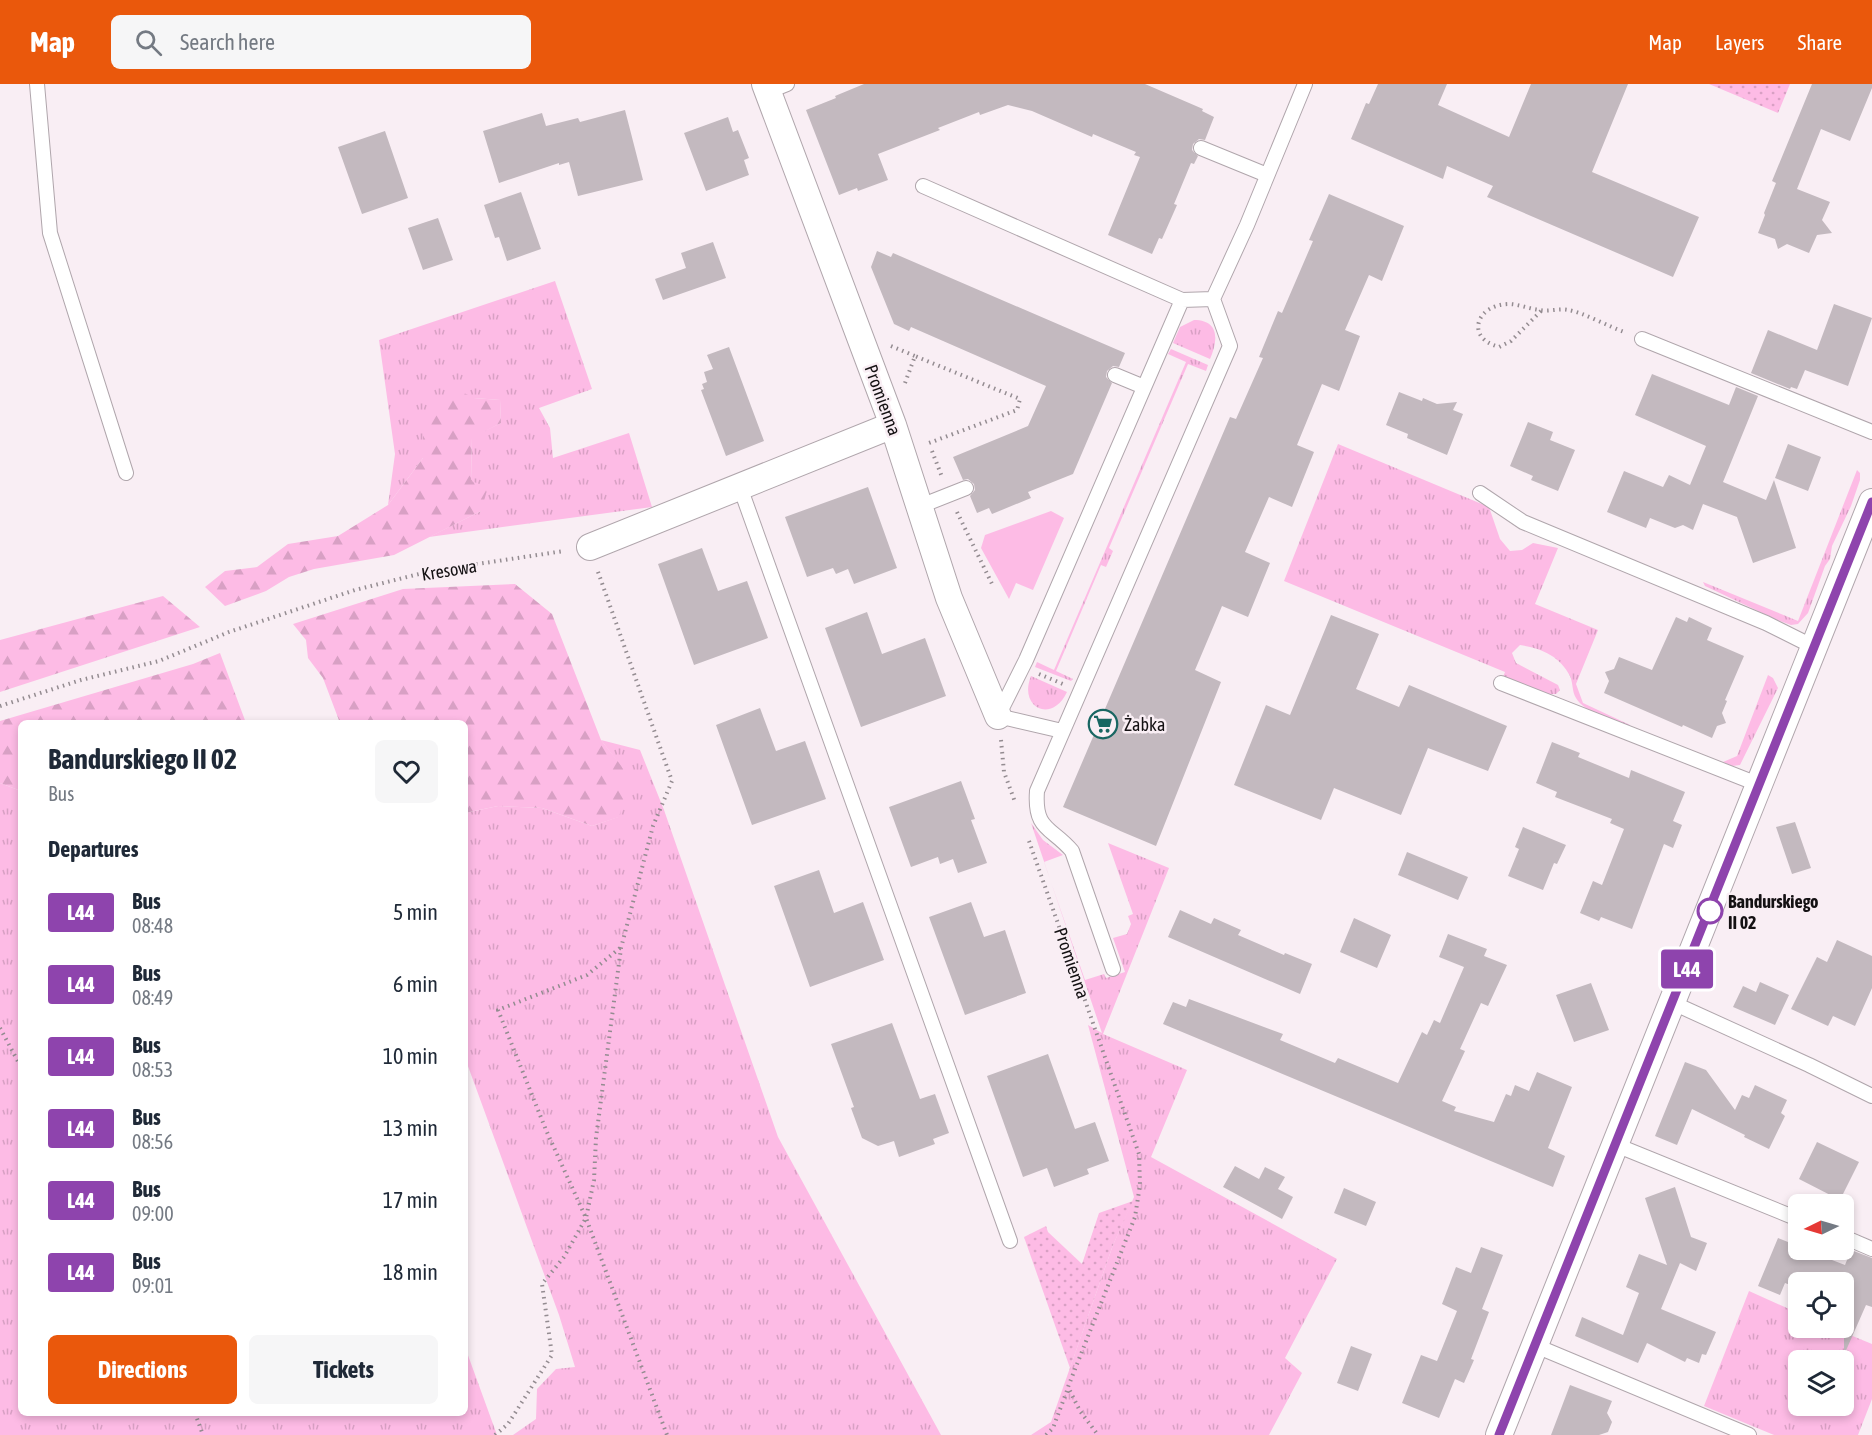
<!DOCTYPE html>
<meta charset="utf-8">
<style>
:root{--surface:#fff;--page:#f6f6f7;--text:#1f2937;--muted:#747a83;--accent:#ea580c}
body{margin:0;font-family:"Asap Condensed",sans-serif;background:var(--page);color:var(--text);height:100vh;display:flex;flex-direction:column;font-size:22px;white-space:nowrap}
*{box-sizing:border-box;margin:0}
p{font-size:20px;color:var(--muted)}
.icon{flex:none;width:33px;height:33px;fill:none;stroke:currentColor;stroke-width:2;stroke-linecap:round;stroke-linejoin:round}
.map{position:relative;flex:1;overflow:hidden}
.panel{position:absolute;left:18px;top:636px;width:450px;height:696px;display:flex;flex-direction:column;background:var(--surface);border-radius:9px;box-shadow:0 3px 9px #0003}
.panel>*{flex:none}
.badge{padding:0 12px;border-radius:4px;font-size:21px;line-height:39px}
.needle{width:39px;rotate:265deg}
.controls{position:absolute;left:1788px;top:1110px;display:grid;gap:12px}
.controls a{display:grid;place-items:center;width:66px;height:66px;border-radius:9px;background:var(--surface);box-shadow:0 3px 9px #0003;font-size:30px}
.map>.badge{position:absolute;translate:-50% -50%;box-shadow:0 0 0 3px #fff}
h2{padding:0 30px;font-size:22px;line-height:54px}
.round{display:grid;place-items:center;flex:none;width:63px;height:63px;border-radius:9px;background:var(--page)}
.overview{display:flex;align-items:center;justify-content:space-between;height:102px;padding:0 30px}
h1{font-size:28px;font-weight:700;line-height:45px}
.cta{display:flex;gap:12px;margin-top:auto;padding:12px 30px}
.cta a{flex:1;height:69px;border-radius:9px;background:var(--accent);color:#fff;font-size:24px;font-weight:700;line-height:69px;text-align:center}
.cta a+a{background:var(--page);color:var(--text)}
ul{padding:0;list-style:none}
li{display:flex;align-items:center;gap:18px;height:72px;padding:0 30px}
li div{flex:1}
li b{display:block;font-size:22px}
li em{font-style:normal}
li .badge{min-width:66px;font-weight:700;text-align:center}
header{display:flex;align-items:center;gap:36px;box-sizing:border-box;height:84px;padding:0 30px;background:var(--accent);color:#fff}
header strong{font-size:28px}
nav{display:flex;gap:33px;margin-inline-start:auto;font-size:21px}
.search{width:420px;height:54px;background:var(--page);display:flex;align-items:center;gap:15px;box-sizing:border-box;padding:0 21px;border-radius:9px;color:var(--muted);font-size:22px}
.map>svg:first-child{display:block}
.grass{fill:url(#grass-tufts);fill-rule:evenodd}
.forest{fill:url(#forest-firs)}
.park{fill:#fdbbe5}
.garden{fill:url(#garden-dots)}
.building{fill:#c3b9bf}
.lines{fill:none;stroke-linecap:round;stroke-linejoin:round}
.service-casing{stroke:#b0a6ac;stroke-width:16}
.minor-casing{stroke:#b0a6ac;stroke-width:28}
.path{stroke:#948c91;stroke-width:4;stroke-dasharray:1.5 4.5;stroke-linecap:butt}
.service{stroke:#fff;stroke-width:14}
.minor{stroke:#fff;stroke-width:26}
.line-casing{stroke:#fff;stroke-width:14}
.line{stroke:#8e44ad;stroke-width:9}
.stop-dot{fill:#fff;stroke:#8e44ad;stroke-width:3}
.labels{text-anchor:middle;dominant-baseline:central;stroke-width:5;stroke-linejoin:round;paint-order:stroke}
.street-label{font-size:18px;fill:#141113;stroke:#f9eef4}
.poi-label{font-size:18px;fill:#141113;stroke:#f9eef4;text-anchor:start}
.stop-label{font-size:18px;font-weight:bold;fill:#141113;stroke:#f9eef4;text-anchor:start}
</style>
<header>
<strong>Map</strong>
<div class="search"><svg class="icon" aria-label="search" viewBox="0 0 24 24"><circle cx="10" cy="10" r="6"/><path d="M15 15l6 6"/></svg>Search here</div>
<nav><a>Map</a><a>Layers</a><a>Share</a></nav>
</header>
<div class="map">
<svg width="1872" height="1351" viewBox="0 0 1872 1351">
<defs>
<pattern id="grass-tufts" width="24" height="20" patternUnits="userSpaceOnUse" patternTransform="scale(1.5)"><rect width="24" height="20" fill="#fdbbe5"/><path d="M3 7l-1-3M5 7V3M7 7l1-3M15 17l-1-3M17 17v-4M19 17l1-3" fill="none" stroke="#d8a0c4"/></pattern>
<pattern id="forest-firs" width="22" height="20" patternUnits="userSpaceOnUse" patternTransform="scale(1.5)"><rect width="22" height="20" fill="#fdbbe5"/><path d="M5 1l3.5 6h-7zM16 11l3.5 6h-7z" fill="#d8a0c4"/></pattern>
<pattern id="garden-dots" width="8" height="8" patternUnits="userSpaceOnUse" patternTransform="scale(1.5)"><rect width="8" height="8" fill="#fdbbe5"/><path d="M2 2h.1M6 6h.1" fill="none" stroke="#d8a0c4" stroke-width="1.8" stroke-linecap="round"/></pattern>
</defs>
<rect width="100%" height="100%" fill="#f9eef4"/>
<path class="grass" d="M555,197L592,305L539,324L550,344L553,374L629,349L652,423L429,453L481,427L471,397L472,353L501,339L500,316L474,314L423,374L388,421L395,370L379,256Z
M1194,236C1220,236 1218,257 1210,275L1173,259L1180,243Z
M1171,265L1208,281L1206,287L1188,280L1109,464L1113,467L1106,483L1101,481L1056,587L1073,595L1071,597L1035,583L1037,578L1054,586L1186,278L1168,270Z
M1338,360L1489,423L1500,455L1510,467L1522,466L1533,459L1558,464L1535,520L1598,546L1576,600L1583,619L1630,641H1626C1611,635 1585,629 1576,614C1572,608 1573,598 1570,592C1560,572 1541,564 1520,561L1512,569L1516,579L1558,601L1560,606L1556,610H1548L1503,593L1505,588L1284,497Z
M1857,386L1860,389V396L1851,422L1832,462L1830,475L1825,482L1808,529L1798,540L1791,541L1777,536L1705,502L1703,498L1798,537Z
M1768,591L1773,594L1778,604L1740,681L1732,682L1723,678L1737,672Z
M1031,592L1067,608C1052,640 1018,624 1031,592Z
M601,656L640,666L664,726L778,1053L941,1351H513L536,1335L537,1305L556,1285L575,1283L559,1231L465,974V729L498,722L542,724L592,742L618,733L629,693Z
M0,699L21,707V1329H465V1263L497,1351H0Z
M1031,739L1043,756L1063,771L1044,778L1085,896L1104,890L1106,894L1125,888L1113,854L1127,850L1131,840L1128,832L1133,830L1108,759L1169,784L1103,950L1187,986L1151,1073L1337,1175L1285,1274L1302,1289L1269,1351H1031L1051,1338L1113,1161L1134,1113L1088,941L1102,949Z
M1749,1207L1798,1229V1244H1833L1872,1260V1315L1858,1351H1774L1704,1322ZM1798,1276H1844V1322H1798Z"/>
<path class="forest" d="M458,306L474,314L500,316L501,339L472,354L471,397L488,403L481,427L394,471L314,485L289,493L266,507L225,522L205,503L225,487L257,483L288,460L338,452L388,421L423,374V334Z
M515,500L552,530L601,656L630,693L619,733L592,742L542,724L498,722L465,729V639H340L323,594L308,574L306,556L293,540L403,505Z
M163,512L200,543L0,608V556Z
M220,569L246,639H21V707L0,699V637L193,580Z"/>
<path class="park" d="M1051,427L1064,434L1033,506L1016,499L1009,515L981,464L985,451Z"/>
<path class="garden" d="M1709,0H1790L1778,29Z
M1133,1117L1113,1161L1070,1284L1024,1153L1046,1142L1048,1148L1082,1180L1099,1129Z"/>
<path class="building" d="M864,0H1145L1203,25L1202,27L1214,33L1205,56L1199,55L1193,60L1192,66L1198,72L1194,80L1191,79L1174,120L1177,121L1162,155L1159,154L1152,170L1108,151L1140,73L1134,71L1136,68L1093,50L1092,53L1032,27L1008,21L980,31L979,28L938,44L940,46L878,70L888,96L858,107L857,104L839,111L806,26L836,14L835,12Z
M1378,0H1447L1438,21L1509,53L1531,0H1628L1592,88L1699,133L1673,193L1487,113L1493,102L1447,82L1443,95L1351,55L1366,19L1369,20Z
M1812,0H1872V4L1850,57L1821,45L1797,105L1830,118L1822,136L1832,149L1817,151L1809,169L1787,160L1778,165L1775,155L1758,149L1765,131L1764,129L1776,99L1772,97Z
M625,26L643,96L578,112L569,78L559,81V79L499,99L483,47L542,29L546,42L578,34L580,38Z
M728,33L733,48L738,46L749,74L744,76L749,91L706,107L684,49Z
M385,47L408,114L362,130L338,63Z
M521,108L541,165L507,177L499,153L495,154L484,121Z
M1329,110L1404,142L1382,197L1369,191L1345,246L1360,252L1339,307L1322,300L1297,361L1314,368L1292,423L1269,413L1245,468L1270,479L1248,533L1222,522L1195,586L1221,598L1156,762L1063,723L1230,333L1236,335L1263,274L1259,273L1278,227L1282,229L1313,157L1309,156Z
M438,134L453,176L423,186L408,144Z
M713,158L726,194L663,216L655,195L686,184L681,169Z
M877,167L891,173L893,169L1125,269L1119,283L1113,282L1107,287L1106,293L1112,299L1073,390L1028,408L1031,414L992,430L989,424L977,429L970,412L975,406L974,400L968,395L963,396L953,373L1028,342L1046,302L911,243L909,247L894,240L871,183Z
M1834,220L1872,234L1848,302L1805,286L1797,305L1791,303L1790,305L1751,289L1768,246L1817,266Z
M729,263L764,357L726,372L701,306L704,305L702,300L707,298L704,288L713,285L707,271Z
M1652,290L1729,321L1736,303L1758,312L1723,398L1766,416L1774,396L1796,464L1753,479L1737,433L1703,420L1693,446L1683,441L1675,444L1650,434L1646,444L1607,428L1624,387L1663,403L1669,391L1690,401L1706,362L1635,331Z
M1399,308L1422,317L1423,314L1437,320L1457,318L1453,326L1463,330L1447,371L1407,354L1408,350L1386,341Z
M1528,338L1553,348L1550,356L1575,366L1558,407L1531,396L1533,392L1510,382Z
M1788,360L1821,373L1808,407L1775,394Z
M868,403L897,484L854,500L848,485L836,490L833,484L807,493L785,433Z
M702,464L718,507L747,497L768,554L694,581L658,480Z
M867,528L882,570L925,554L946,612L861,643L825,544Z
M1331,531L1379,550L1356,605L1399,623L1409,601L1507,642L1488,687L1428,664L1401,731L1334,704L1321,736L1234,701L1266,621L1290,631Z
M1676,533L1687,538L1689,533L1712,544L1707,556L1744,572L1725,616L1727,617L1722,629L1726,639L1717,642L1712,654L1683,641L1682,643L1604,609L1609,597L1605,588L1614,585L1619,573L1652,586Z
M760,624L776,667L805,657L826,715L752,741L716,641Z
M1552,658L1580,669L1578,673L1629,694L1631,686L1685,708L1673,737L1682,741L1673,764L1664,760L1632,845L1601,833L1599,837L1580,829L1593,797L1602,801L1624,745L1610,739L1612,735L1555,713L1557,708L1536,699Z
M961,697L975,735L971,736L987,779L958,789L953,775L940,780L938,773L911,783L889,723Z
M1795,738L1811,784L1792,790L1776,743Z
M1523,743L1566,761L1557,780L1554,779L1543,806L1508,792L1519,765L1515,763Z
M1407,768L1468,793L1458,816L1398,791Z
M819,786L834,829L863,818L884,876L810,903L774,802Z
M971,818L984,853L1005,846L1026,909L965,931L929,833Z
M1180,826L1211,840L1214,834L1241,846L1238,851L1284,871L1285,869L1312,880L1300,910L1168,853Z
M1354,834L1391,851L1377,884L1340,868Z
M1448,850L1487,865L1484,872L1507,881L1488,922L1481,919L1460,965L1465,967L1442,1017L1456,1023L1454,1027L1494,1038L1506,1010L1511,1012L1515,1001L1529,1007L1537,988L1572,1003L1548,1064L1565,1072L1553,1103L1163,940L1173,918L1186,923L1189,915L1283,950L1280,956L1335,979L1338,974L1398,999L1422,948L1427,951L1434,936L1440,939L1464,883L1439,873Z
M1837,856L1872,872V904L1855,942L1833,932L1828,942L1791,925L1817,873L1827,878Z
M1760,898L1789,911L1775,941L1733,923L1743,902L1756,908Z
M1591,899L1609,946L1574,958L1556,911Z
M892,939L920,1015L935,1010L949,1049L933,1055L935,1060L899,1073L894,1057L878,1062L862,1054L851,1024L854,1023L831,960Z
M1048,970L1075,1045L1095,1038L1109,1077L1087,1085L1089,1090L1054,1103L1047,1084L1023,1093L987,992Z
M1685,978L1706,986L1735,1026L1742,1011L1749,1014L1755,1001L1787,1016L1781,1029L1785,1032L1769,1065L1744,1053L1745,1051L1692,1025L1677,1061L1655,1052Z
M1817,1058L1859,1078L1840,1116L1799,1095Z
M1235,1082L1259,1095L1265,1083L1285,1093L1278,1105L1293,1113L1282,1135L1223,1103Z
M1675,1103L1691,1153L1707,1159L1696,1187L1680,1179L1661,1225L1716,1248L1706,1271L1702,1270L1699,1279L1687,1274L1685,1278L1647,1259L1638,1279L1575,1252L1582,1233L1623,1251L1639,1209L1626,1203L1639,1170L1667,1181L1645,1114Z
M1344,1104L1376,1118L1366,1142L1334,1129Z
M1778,1154L1798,1162V1166H1806L1845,1181L1851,1166L1872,1174V1223L1866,1221L1844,1271V1198H1798V1204L1785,1199L1780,1211L1758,1202Z
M1481,1163L1503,1171L1482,1225L1489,1228L1471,1275L1474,1276L1464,1299L1455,1295L1439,1334L1402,1319L1421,1271L1437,1277L1457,1227L1442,1220L1456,1183L1471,1189Z
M1351,1262L1372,1270L1358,1307L1337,1299Z
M1570,1301L1612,1317L1607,1329L1612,1338L1608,1348L1599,1351H1551Z"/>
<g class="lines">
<g class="service-casing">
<path id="service" d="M37,0L50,149L126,389
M767,8L787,0
M1201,64L1267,91
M923,102L1182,216
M1642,255L1872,348
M1115,291L1144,303
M740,403L1010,1157
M1480,409L1523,438L1766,539L1814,563
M918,423L966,404
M1501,599L1760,701
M1062,647L998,632L1026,576L1182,216L1213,215L1247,141L1305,0
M1113,885L1072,767C1052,743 1034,747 1037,707L1230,262L1213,215
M1673,919L1809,981L1872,1012
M1616,1061L1798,1135
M1844,1153L1872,1165
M1536,1262L1749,1351"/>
</g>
<g class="minor-casing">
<path id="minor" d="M765,0L893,341L949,514L998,632
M590,463L893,341
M1499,1351L1872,418"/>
</g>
<path class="path" d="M1541,227L1511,257L1499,263C1465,254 1476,221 1508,220C1519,220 1529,225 1540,226C1549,228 1559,224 1568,226C1582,228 1610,243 1624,248
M891,262L915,272
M905,299L915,272L1020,315L1017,326L929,359
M932,367L942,393
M957,428L993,502
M1039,590L1063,600
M0,622L81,596L159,577L229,548L355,506L431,487L564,467
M1001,656L1004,688L1015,718
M1029,757L1139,1070L1140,1101L1135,1133L1068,1303L1080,1327L1098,1351
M620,864L587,891L498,926L546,1046L586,1134L667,1351
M0,944L21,983
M195,1329L203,1351
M495,1351L508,1340L552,1271L542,1200L564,1173L586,1134L594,1096L596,1054L621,864L653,742L672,697L597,485
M1046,1351L1053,1344L1068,1304"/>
<use href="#service" class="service"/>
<use href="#minor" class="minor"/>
</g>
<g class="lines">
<g class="line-casing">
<path id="line" d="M1499,1351L1872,418"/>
</g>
<use href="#line" class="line"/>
</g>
<defs>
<g id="supermarket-ring" transform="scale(1.5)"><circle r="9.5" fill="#f9eef4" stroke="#186662" stroke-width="1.5"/><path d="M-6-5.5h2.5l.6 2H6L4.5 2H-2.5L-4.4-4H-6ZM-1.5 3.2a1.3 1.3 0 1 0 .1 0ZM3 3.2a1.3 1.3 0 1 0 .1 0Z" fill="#186662"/></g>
</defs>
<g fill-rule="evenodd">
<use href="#supermarket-ring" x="1103" y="640"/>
</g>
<circle class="stop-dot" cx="1710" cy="827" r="12"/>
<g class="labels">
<g class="street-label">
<text transform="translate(883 316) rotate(70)">Promienna</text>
<text transform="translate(449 486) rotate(-9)">Kresowa</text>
<text transform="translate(1072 879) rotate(71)">Promienna</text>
</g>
<g class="poi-label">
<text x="1124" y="640">Żabka</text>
</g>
<g class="stop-label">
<text x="1728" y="817">Bandurskiego<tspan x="1728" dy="21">II 02</tspan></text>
</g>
</g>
</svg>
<div class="controls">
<a><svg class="needle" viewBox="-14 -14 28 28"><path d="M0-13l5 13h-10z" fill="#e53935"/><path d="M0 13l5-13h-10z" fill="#747a83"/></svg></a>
<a><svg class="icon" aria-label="locate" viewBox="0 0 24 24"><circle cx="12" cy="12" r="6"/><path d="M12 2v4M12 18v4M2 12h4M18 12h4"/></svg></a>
<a><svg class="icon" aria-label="layers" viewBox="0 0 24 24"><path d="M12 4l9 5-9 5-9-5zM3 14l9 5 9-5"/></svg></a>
</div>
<b class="badge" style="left:1687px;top:885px;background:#8e44ad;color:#fff">L44</b>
<section class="panel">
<div class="overview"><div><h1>Bandurskiego II 02</h1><p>Bus</p></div><a class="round"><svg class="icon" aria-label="heart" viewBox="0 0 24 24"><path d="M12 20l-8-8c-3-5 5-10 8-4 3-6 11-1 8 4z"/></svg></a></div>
<h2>Departures</h2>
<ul>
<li><span class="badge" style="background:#8e44ad;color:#fff">L44</span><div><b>Bus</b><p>08:48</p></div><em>5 min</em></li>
<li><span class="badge" style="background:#8e44ad;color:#fff">L44</span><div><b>Bus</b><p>08:49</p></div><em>6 min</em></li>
<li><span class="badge" style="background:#8e44ad;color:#fff">L44</span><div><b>Bus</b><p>08:53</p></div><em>10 min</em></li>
<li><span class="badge" style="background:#8e44ad;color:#fff">L44</span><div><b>Bus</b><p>08:56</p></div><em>13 min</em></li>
<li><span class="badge" style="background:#8e44ad;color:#fff">L44</span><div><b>Bus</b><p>09:00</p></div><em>17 min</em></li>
<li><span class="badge" style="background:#8e44ad;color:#fff">L44</span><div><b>Bus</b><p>09:01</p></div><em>18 min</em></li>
</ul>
<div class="cta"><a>Directions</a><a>Tickets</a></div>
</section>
</div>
